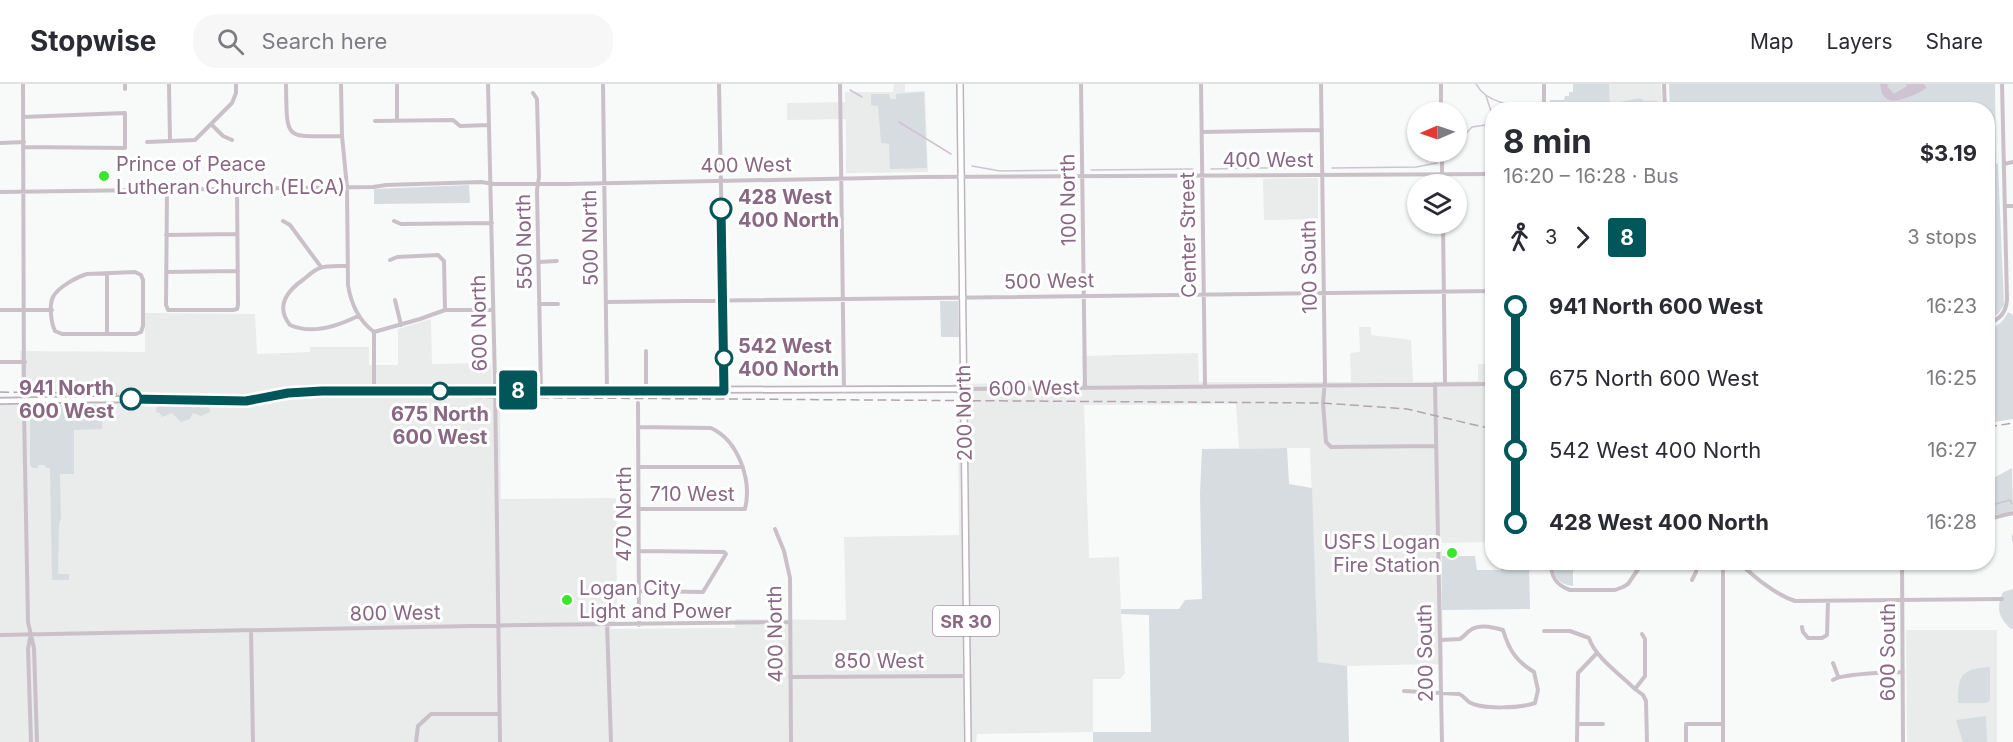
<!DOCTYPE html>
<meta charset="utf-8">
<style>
:root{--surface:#fff;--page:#f7f7f7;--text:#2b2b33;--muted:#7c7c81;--line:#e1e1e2}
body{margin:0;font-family:Inter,sans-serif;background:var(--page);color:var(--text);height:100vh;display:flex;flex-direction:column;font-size:22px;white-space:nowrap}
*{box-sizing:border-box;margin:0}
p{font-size:20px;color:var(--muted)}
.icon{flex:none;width:33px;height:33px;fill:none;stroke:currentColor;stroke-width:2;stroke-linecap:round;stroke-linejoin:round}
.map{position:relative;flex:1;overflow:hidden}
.panel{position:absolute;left:1485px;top:18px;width:510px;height:468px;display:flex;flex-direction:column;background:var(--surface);border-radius:24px;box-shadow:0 2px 4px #0004}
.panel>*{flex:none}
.badge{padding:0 12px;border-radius:4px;font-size:21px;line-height:39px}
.needle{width:39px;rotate:268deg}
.controls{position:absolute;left:1407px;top:18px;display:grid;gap:12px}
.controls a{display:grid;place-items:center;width:60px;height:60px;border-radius:50%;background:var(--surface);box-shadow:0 2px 4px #0004;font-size:30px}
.map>.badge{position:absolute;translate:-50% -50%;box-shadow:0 0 0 3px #fff}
.legs{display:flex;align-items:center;gap:9px;height:66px;padding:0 18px;font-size:20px}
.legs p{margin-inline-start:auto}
.headline{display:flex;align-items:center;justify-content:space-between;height:102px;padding:0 18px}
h1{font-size:33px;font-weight:700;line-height:45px}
ul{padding:0 18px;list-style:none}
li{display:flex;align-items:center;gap:21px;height:72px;font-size:22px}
li i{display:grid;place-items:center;width:9px;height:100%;margin:0 8px;background:currentColor}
li i::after{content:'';width:15px;height:15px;margin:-8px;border:4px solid;border-radius:50%;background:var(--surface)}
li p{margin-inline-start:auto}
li:first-child i{background:linear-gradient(#0000 50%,currentColor 0)}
li:last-child i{background:linear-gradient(currentColor 50%,#0000 0)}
header{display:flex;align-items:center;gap:36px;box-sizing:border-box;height:84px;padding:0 30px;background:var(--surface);border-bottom:2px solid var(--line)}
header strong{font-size:28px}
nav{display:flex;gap:33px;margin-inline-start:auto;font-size:21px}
.search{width:420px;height:54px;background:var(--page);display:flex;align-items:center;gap:15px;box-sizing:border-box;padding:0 21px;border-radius:24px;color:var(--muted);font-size:22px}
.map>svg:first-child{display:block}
.built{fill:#eaebeb}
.green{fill:#d6dcdf}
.water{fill:#d0c3d1}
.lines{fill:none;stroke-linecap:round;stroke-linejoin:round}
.stream{stroke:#d0c3d1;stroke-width:1.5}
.major-casing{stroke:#beb4bd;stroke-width:8}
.highway-casing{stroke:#bdb4bc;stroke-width:8}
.minor{stroke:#cac1c8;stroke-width:4}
.major{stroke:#fff;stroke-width:4.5}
.highway{stroke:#fff;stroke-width:5}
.rail{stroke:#b1a4af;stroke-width:1.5;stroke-dasharray:9 4.5;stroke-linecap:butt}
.line-1-casing{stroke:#fff;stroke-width:14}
.line-1{stroke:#015659;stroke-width:9}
.poi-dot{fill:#38e62b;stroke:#fff;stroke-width:2}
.stop-1-dot{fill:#fff;stroke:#015659;stroke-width:3}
.labels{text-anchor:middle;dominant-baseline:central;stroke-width:6;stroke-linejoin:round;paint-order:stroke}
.shield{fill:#fff;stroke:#ac95a9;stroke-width:1.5}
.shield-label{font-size:18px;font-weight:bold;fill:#896884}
.street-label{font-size:20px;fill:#896884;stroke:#fff}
.poi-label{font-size:20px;fill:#896884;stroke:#fff;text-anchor:start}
.stop-label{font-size:20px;font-weight:bold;fill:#896884;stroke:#fff;text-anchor:start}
</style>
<header>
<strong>Stopwise</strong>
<div class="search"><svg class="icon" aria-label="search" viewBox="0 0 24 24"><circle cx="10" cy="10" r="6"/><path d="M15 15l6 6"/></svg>Search here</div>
<nav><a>Map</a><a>Layers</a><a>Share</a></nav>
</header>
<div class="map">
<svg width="2013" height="658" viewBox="0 0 2013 658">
<rect width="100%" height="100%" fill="#f7faf9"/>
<path class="built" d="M894,0H905V8L925,7L928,88L846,89V35L787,36V19L845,18V8H893Z
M1609,0H1661L1662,21L1610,22Z
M1318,94V135L1264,136L1263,95Z
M145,229L255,230L257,270L310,268V263H369V281H398V245L431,235L432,280L491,279L492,303L500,320L501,415L616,414L617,534L610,545L735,544L736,535L846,536L844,453L959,451L958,318L953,300L1083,298L1082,272L1198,269L1199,298H1351L1350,269L1360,268L1359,243H1371V251L1411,256L1413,298L1478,297V280H1492V458L1442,459L1443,581L1433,580L1347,582L1318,579L1310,364H1239L1236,320L1084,321L1089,474L1119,473L1121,530L1125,589L1120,595H1093V648L977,650L976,658H0V312H22L20,267L145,268Z
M1906,546H1997V658H1907Z"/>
<path class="green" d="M1573,0H1609L1610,20L1640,14L1644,17H1656L1660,20L1661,25H1548L1550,16H1564L1565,12H1569V8H1573Z
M1669,0H1995L1996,79L1998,80L2004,221L1998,230L1988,235V26L1670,25Z
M924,8L927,84L890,85L889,60L881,59L878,22L871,21V10H889L890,15H896V10Z
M469,101L470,119L374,120V105Z
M940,217H958L959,253H941Z
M2008,228L2013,231V335L1988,339V244C1997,244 2004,237 2008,228Z
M32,321H97L102,324V345L74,346V390H60L61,434L59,440L58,490H69V496H52L50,384H46L45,381H38V384H33L30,381V324Z
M157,321L209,322L210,328L201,332L193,329L190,335L181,338L172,329L162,333L160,329L156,328Z
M1287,364L1289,400L1312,404L1318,578L1347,582L1349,658H1093V648H1151L1149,531L1121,530V525H1179L1185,516L1202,515L1200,409L1202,365Z
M2012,384L2013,426L2004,430H1996L1988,438V397Z
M1442,472H1475L1477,486H1501V479H1529L1530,525L1442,526Z
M1553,479H1613L1610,481L1573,483V502C1559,501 1553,492 1553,479Z
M2013,505V544L2011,545C1998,533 1996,524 2003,508Z
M1990,583V616L1987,619H1958C1958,591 1961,585 1990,583Z
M1986,632L1987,658H1963L1956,636Z"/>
<path class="water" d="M1880,0H1889L1887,2L1894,10L1907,2L1906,0H1924L1926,4C1921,9 1896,19 1890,16C1886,15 1884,12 1882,10Z"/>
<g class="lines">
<path class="stream" d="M1476,0C1487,20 1514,22 1535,23
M850,6L862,13
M1550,24L1575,26
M1626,26L1657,22
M899,38L951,70
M1456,60L1472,43L1485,41L1490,36L1491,27L1486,12
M1445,76L1449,68
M972,82L1000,87L1072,86
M1332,84L1416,83L1437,79
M1211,85L1311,83
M1091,86L1193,85
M1988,422L2010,416L2012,420
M2013,451V457"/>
<g class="major-casing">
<path id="major" d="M0,317L106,315L246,317L288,309L322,307L964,305"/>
</g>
<g class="highway-casing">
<path id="highway" d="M960,0L968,658"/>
</g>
<path class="minor" d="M23,0L24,328L28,538L34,564L37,658
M125,0V5
M169,0L170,57
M286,0C287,59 284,52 342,52
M341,0L342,52L347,103L348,201C351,220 358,236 374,248V307
M397,0V36
M488,0L495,299L500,658
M603,0L607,307
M719,0L725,306
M840,0L844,307
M1081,0L1085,303
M1201,0L1205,302
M1321,0L1325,297L1323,319L1326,358L1331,363L1436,362
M1441,0V28
M1544,0V26
M1664,0L1665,26
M533,9L537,15L539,93L537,106L541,306
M23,33L125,29V64L24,63
M375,37L453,36L460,42L489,41
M211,40L223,52L232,56
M1202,48L1322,46
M147,58L195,56L232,19L236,9V0
M0,59L24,58
M1442,68V100
M2004,80L2013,78
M167,105L166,221L168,226H233L237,225L238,221L237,105
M0,108L373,103L386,101L481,98L494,100H567L921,93L1492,90
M2005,122H2013
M283,137L290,141L321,183
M394,137L401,140L492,139
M1443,140L1445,299
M166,151L237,150
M390,176L397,173L438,171L444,177L445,226
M539,178L557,177
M348,182C340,182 327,181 320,184C314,186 309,191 304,195C287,207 275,222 290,241C312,251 338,242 358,232
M135,188L141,191L143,196V242L141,248L136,250H62L55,247C51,239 49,221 53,213C58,203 77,193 87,190Z
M166,188L238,187
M395,216L401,241
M606,218L1492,207
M539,220H558
M0,226H52
M1988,239C2000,236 2006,228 2007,216L2002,0
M374,248L420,235L445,226H493
M107,250V189
M646,267V307
M0,278H25
M1435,300L1442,658
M964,305L1492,300
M638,319L639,541
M638,343L711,344C739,357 752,397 745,425H639
M639,383H743
M1988,435L2013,429
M775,445L784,467L790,494L791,658
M639,467L724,468L726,470L703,508L639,507
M1551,478C1551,493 1556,501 1570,506H1615L1623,503L1628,500L1643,478
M1738,478C1755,493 1774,510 1795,517L2002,515
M1902,478L1903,658
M1692,496L1696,488V478
M607,540L611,658
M1802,543L1803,548L1808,554H1822L1827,551L1828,517
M251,547L253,658
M1544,547H1570L1589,554C1594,572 1622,592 1635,605
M1642,550L1645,555V592L1635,605L1643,611L1646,617L1647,658
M0,551L525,541L790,538
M30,554L28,565L31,658
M1833,579L1838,592
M790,593L967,592
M1833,596C1840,590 1890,588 1903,588
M1404,607L1459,610C1464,612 1465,615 1469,618C1482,626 1521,624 1535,619L1538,606L1534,588C1516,577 1509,566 1503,546C1492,543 1477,539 1468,548C1465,551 1463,553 1460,555L1440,556
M1577,640H1603
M416,658L418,642L431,630H499
M1577,658L1578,589L1597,569
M1686,658V640H1723
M1723,658V478"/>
<use href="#major" class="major"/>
<use href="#highway" class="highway"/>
<path class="rail" d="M0,308L272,312L1323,319L1407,325L1492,345
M1988,343L2013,339"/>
</g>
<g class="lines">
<g class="line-1-casing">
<path id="line-1" d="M131,315L246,317L288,309L322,307H724L721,125"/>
</g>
<use href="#line-1" class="line-1"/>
</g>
<g class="poi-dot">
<circle cx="104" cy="92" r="6"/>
<circle cx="1452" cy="469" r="6"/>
<circle cx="567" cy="516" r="6"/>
</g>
<g class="stop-1-dot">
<circle cx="721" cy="125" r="10"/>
<circle cx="724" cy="274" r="8"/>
<circle cx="440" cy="307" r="8"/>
<circle cx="131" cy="315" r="10"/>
</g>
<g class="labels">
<rect class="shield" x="933" y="522" width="66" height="30" rx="4.5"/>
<g class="shield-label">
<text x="966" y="537">SR 30</text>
</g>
<g class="street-label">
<text x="1268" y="76">400 West</text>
<text transform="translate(746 81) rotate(-1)">400 West</text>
<text transform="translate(1068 116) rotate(-91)">100 North</text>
<text transform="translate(1188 151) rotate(-91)">Center Street</text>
<text transform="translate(590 154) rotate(-91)">500 North</text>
<text transform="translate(524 158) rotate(-91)">550 North</text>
<text transform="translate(1309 183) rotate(-91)">100 South</text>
<text transform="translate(1049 197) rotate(-1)">500 West</text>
<text transform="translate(479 239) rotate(-91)">600 North</text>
<text transform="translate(1034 304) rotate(-1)">600 West</text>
<text transform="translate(964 329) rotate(-91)">200 North</text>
<text x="692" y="410">710 West</text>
<text transform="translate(624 430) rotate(-90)">470 North</text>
<text transform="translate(395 529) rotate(-1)">800 West</text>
<text transform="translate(775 550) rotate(-91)">400 North</text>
<text transform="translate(1888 568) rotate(-90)">600 South</text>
<text transform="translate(1425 569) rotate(-91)">200 South</text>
<text x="879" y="577">850 West</text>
</g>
<g class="poi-label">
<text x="116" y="80">Prince of Peace<tspan x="116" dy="23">Lutheran Church (ELCA)</tspan></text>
<text x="1440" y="458" text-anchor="end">USFS Logan<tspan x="1440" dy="23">Fire Station</tspan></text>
<text x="579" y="504">Logan City<tspan x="579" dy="23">Light and Power</tspan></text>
</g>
<g class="stop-label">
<text x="738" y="113">428 West<tspan x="738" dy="23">400 North</tspan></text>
<text x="738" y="262">542 West<tspan x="738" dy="23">400 North</tspan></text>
<text x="114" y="304" text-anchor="end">941 North<tspan x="114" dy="23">600 West</tspan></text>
<text x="440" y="330" text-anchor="middle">675 North<tspan x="440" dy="23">600 West</tspan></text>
</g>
</g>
</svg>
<div class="controls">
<a><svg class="needle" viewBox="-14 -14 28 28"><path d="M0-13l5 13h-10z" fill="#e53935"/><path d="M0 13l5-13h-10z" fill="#7c7c81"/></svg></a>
<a><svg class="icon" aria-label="layers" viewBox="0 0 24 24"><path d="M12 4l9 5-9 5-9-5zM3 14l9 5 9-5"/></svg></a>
</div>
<b class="badge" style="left:518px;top:306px;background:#015659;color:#fff">8</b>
<section class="panel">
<div class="headline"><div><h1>8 min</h1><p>16:20 – 16:28 · Bus</p></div><b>$3.19</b></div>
<div class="legs"><svg class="icon" aria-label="walk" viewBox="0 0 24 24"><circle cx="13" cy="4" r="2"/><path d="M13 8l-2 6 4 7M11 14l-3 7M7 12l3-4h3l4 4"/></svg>3<svg class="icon" aria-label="forward" viewBox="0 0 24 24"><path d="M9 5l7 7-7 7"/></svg><b class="badge" style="background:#015659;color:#fff">8</b><p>3 stops</p></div>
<ul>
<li><i style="color:#015659"></i><b>941 North 600 West</b><p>16:23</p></li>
<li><i style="color:#015659"></i><span>675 North 600 West</span><p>16:25</p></li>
<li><i style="color:#015659"></i><span>542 West 400 North</span><p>16:27</p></li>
<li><i style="color:#015659"></i><b>428 West 400 North</b><p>16:28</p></li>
</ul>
</section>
</div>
